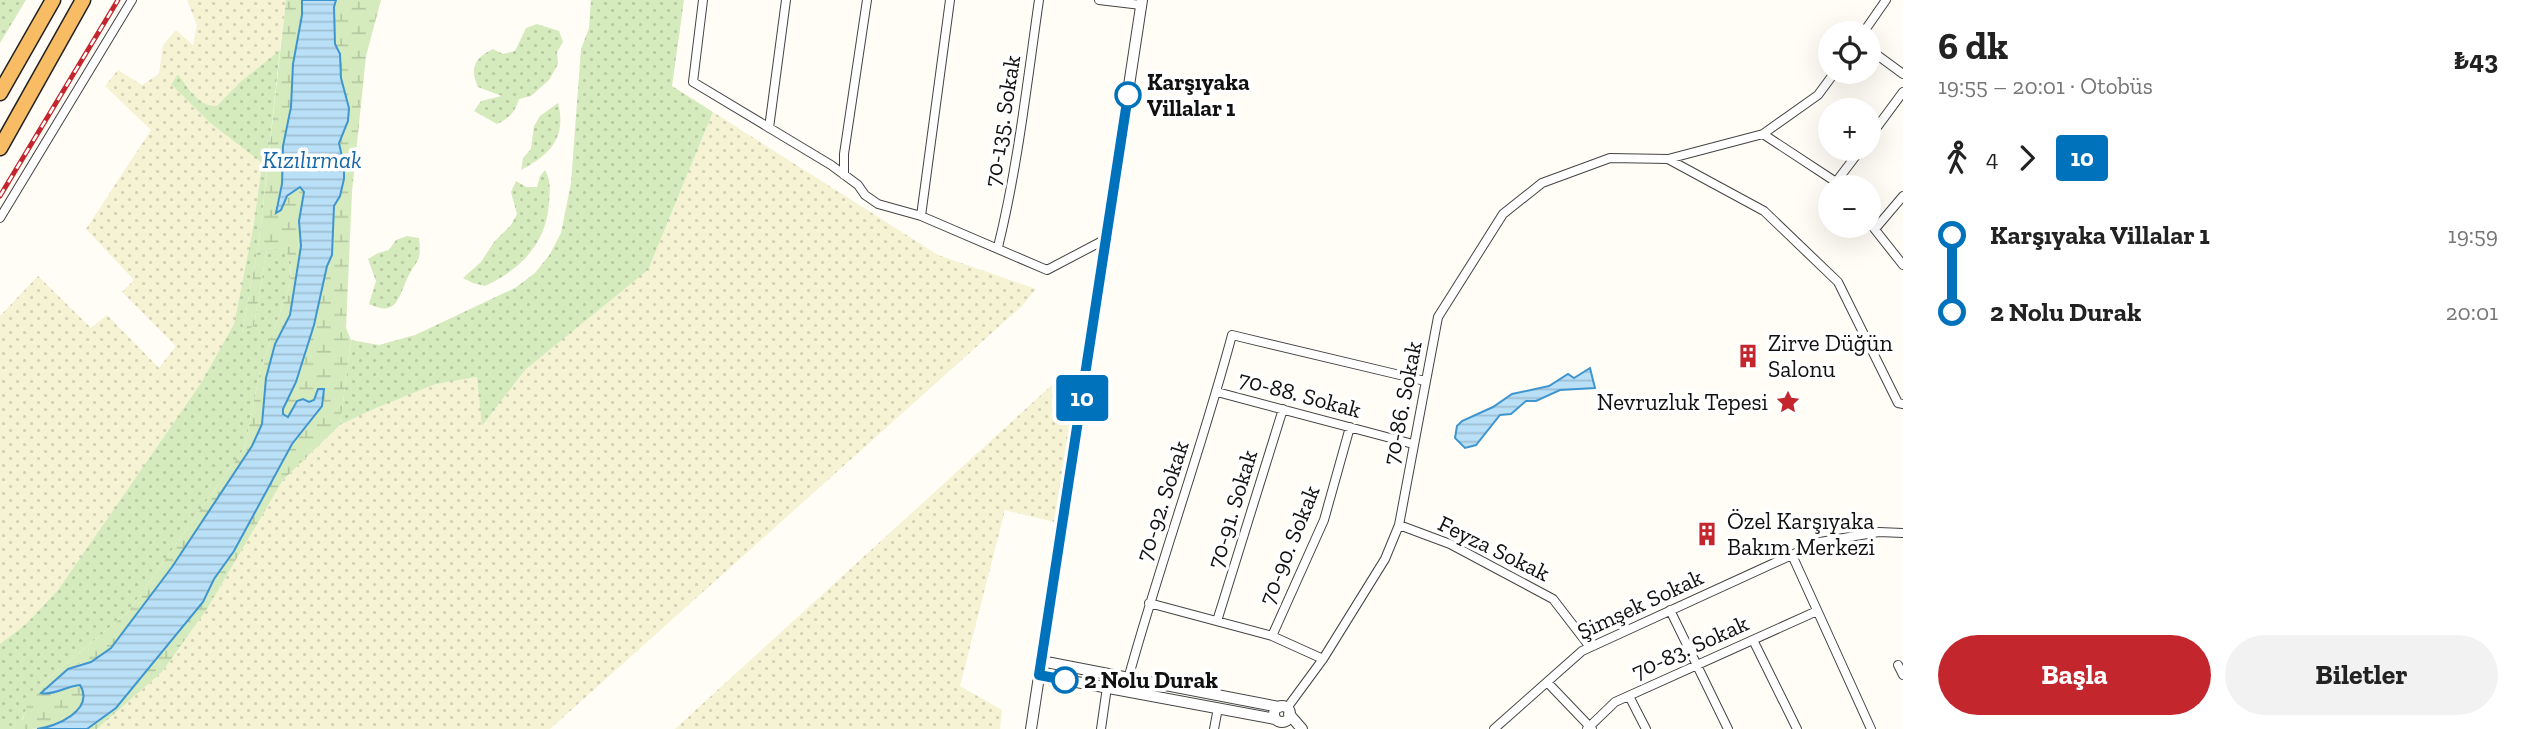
<!DOCTYPE html>
<html lang="tr">
<meta charset="utf-8">
<style>
:root{--surface:#fff;--page:#f2f2f2;--text:#222;--muted:#767676;--accent:#c4262e}
body{margin:0;font-family:"Zilla Slab",serif;background:var(--page);color:var(--text);height:100vh;display:flex;flex-direction:column;font-size:26px;white-space:nowrap}
*{box-sizing:border-box;margin:0}
p{font-size:23px;color:var(--muted)}
.icon{flex:none;width:38px;height:38px;fill:none;stroke:currentColor;stroke-width:2;stroke-linecap:round;stroke-linejoin:round}
.map{position:relative;flex:1;overflow:hidden}
.panel{display:flex;flex-direction:column;background:var(--surface);width:630px}
.panel>*{flex:none}
.badge{padding:0 14px;border-radius:5px;font-size:24px;line-height:46px}
.tools{position:absolute;left:1818px;top:21px;display:grid;gap:14px}
.tools a{display:grid;place-items:center;width:63px;height:63px;border-radius:50%;background:var(--surface);box-shadow:0 7px 28px #0002;font-size:35px}
.map>.badge{position:absolute;translate:-50% -50%;box-shadow:0 0 0 4px #fff}
.legs{display:flex;align-items:center;gap:10px;height:77px;padding:0 35px;font-size:23px}
.legs p{margin-inline-start:auto}
.head{display:flex;align-items:center;justify-content:space-between;height:119px;padding:0 35px}
h1{font-size:38px;font-weight:800;line-height:52px}
.action{display:flex;gap:14px;margin-top:auto;padding:14px 35px}
.action a{flex:1;height:80px;border-radius:42px;background:var(--accent);color:#fff;font-size:28px;font-weight:800;line-height:80px;text-align:center}
.action a+a{background:var(--page);color:var(--text)}
ul{padding:0 35px;list-style:none}
li{display:flex;align-items:center;gap:24px;height:77px;font-size:26px}
li i{display:grid;place-items:center;width:10px;height:100%;margin:0 9px;background:currentColor}
li i::after{content:'';width:18px;height:18px;margin:-9px;border:5px solid;border-radius:50%;background:var(--surface)}
li p{margin-inline-start:auto}
li:first-child i{background:linear-gradient(#0000 50%,currentColor 0)}
li:last-child i{background:linear-gradient(currentColor 50%,#0000 0)}
main{display:flex;flex:1;min-height:0}
.map>svg:first-child{display:block}
.farmland{fill:url(#farmland-dots)}
.grass{fill:url(#grass-dots)}
.wetland{fill:url(#wetland-marsh)}
.water{fill:url(#water-rules);stroke:#3f96cf;stroke-width:2}
.lines{fill:none;stroke-linecap:round;stroke-linejoin:round}
.minor-casing{stroke:#444;stroke-width:10}
.tertiary-casing{stroke:#444;stroke-width:12}
.trunk-casing{stroke:#222;stroke-width:17}
.minor{stroke:#fff;stroke-width:8}
.tertiary{stroke:#fff;stroke-width:10}
.trunk{stroke:#f7bc64;stroke-width:14}
.rail-casing{stroke:#c4262e;stroke-width:5}
.rail{stroke:#fff;stroke-width:2.5;stroke-dasharray:8;stroke-linecap:butt}
.line-1-casing{stroke:#fff;stroke-width:16}
.line-1{stroke:#0072bc;stroke-width:10}
.stop-1-dot{fill:#fff;stroke:#0072bc;stroke-width:3.5}
.labels{text-anchor:middle;dominant-baseline:central;stroke-width:7;stroke-linejoin:round;paint-order:stroke}
.stop-label{font-size:23px;font-weight:bold;fill:#111;stroke:#fff;text-anchor:start}
.street-label{font-size:23px;fill:#111;stroke:#fff}
.poi-label{font-size:23px;fill:#111;stroke:#fff;text-anchor:start}
.water-label{font-size:24px;font-style:italic;fill:#1768a6;stroke:#fff}
</style>
<main>
<div class="map">
<svg width="1903" height="729" viewBox="0 0 1903 729">
<defs>
<pattern id="farmland-dots" width="8" height="8" patternUnits="userSpaceOnUse" patternTransform="scale(1.75)"><rect width="8" height="8" fill="#f6f3d4"/><path d="M2 2h.1M6 6h.1" fill="none" stroke="#d2cfb5" stroke-width="1.8" stroke-linecap="round"/></pattern>
<pattern id="grass-dots" width="8" height="8" patternUnits="userSpaceOnUse" patternTransform="scale(1.75)"><rect width="8" height="8" fill="#d5ebbd"/><path d="M2 2h.1M6 6h.1" fill="none" stroke="#b6c8a1" stroke-width="1.8" stroke-linecap="round"/></pattern>
<pattern id="wetland-marsh" width="20" height="14" patternUnits="userSpaceOnUse" patternTransform="scale(1.75)"><rect width="20" height="14" fill="#d5ebbd"/><path d="M1 5h8M5 5V1M11 12h8M15 12V8" fill="none" stroke="#b6c8a1"/></pattern>
<pattern id="water-rules" width="6" height="5" patternUnits="userSpaceOnUse" patternTransform="scale(1.75)"><rect width="6" height="5" fill="#b9e0f7"/><path d="M0 2.5h6" fill="none" stroke="#9ebfd3"/></pattern>
</defs>
<rect width="100%" height="100%" fill="#fffdf5"/>
<path class="farmland" d="M187,0H286L280,50L239,83L217,106H209L197,99L178,74L171,83L209,122L262,163L254,223L234,324L201,383L58,590L26,624L0,644V316L38,276L91,328L107,315L159,368L176,346L122,292L134,280L86,229L151,130L105,86L118,70L142,85L159,74L163,45L176,30L193,45L197,25Z
M713,112L938,255L1036,289L1022,306L550,729H97L162,672L207,609L283,480L340,425L376,408L436,384L478,377L483,425L525,370L648,270Z
M1064,374L1076,386L1054,522L1005,510L960,686L1002,710L1000,729H675Z"/>
<path class="grass" d="M0,0H26L0,43Z
M591,0H684L672,86L713,112L648,270L525,370L482,426L477,377L436,384L376,408L340,425L351,340L379,345L415,335L515,288L535,273L550,254L561,233L571,183L581,49L589,28Z
M537,24L559,31L563,42L557,52L558,64L549,80L531,96L519,99C515,112 510,118 497,124L474,111L481,101L502,96L478,87C469,68 475,58 493,49L503,54L515,51L526,28Z
M280,50L259,242L242,333L254,326L267,248L286,250L291,261L290,284L260,370L245,447L128,612L43,683L27,708L20,724L13,729H0V644L26,624L58,590L201,383L234,324L254,223L262,163L209,122L171,84L178,74C188,87 198,107 217,106L239,83Z
M558,103C567,137 550,155 521,170L523,158L531,149L534,126L540,116Z
M545,170C551,181 550,191 549,203C546,244 521,269 485,286L473,283L463,278L481,262L494,242L511,225L517,214L511,192L516,181L526,187H537L540,176Z
M407,236L419,238C422,263 417,258 407,279C398,299 396,317 369,304L376,281L368,259L378,253L389,250L396,240Z"/>
<path class="wetland" d="M286,0H302V15L293,64L291,107L283,146L282,184L276,207L301,186L305,192L299,221L301,246L290,315L275,344L266,378L263,424L252,446L172,567L111,648L91,662L79,664L46,694L69,686L80,685C93,706 64,723 47,728C37,729 24,729 13,729L23,719L28,702L43,683L128,612L245,447L260,370L290,284L291,261L286,251L267,248L254,326L242,333L259,242Z
M336,0H381L366,56L352,192L346,328L351,340L340,425L283,480L207,609L162,672L97,729H87L203,602L214,579L234,551L292,444L305,426L314,400L288,417L283,415V409L296,382L314,325L327,266L332,255L333,217L334,205L340,196L344,166L339,143L348,121L349,108L341,78L340,54L335,44L334,7Z"/>
<path class="water" d="M302,0H336L334,7L335,44L340,54L341,78L349,108L348,121L339,143L344,166V179L340,196L334,206L332,255L327,266L314,325L296,382L283,409V414L288,417L297,401L303,399L309,402L314,400L318,389H324L322,406L292,444L234,551L214,579L203,602L116,708L87,729H37C56,727 95,710 80,685C67,686 53,696 41,693L68,669L91,662L111,648L172,567L252,446L262,424L266,378L275,344L290,315L301,246L299,221L304,192L300,187L287,196L281,210L276,213L282,184L283,146L291,107L293,64L302,15Z
M1590,368L1595,388L1560,390L1536,401H1526L1511,414L1500,415L1476,445L1465,448L1455,438L1457,426L1462,421L1493,407L1512,394L1549,386L1568,374L1574,378Z"/>
<g class="lines">
<g class="minor-casing">
<path id="minor" d="M703,0L693,82L831,165L858,185L865,195L878,204L921,216L1047,270L1106,239
M1099,0L1141,5
M1863,33L1886,0
M1869,49L1903,74
M769,128L786,0
M1763,134L1836,182L1841,187
M1869,138L1903,92
M1668,159L1763,134L1818,95L1835,72
M844,175V154L867,0
M1836,182L1861,149
M921,216L950,0
M0,218L132,0
M1869,222L1903,265
M1875,229L1903,196
M998,247C1018,166 1027,83 1039,0
M1217,392L1413,444
M1399,525L1450,544L1553,599L1590,647
M1792,555L1871,729
M1149,603L1272,636L1323,659
M1670,610L1728,729
M1217,621L1283,409
M1272,636L1324,520L1350,427
M1753,640L1797,729
M1898,665L1903,675
M1128,679C1160,563 1201,451 1232,335L1425,381
M1547,682L1592,729
M1629,696L1646,729
M1287,708L1323,659L1385,559L1399,525L1438,317L1503,214L1542,183L1610,158L1668,159L1764,211L1838,282L1898,403L1903,404
M1101,729L1107,687
M1214,729L1218,708
M1494,729L1582,651L1820,542L1879,532L1903,533
M1587,729L1615,702L1817,611"/>
</g>
<g class="tertiary-casing">
<path id="tertiary" d="M1041,661L1279,707
M1039,675L1275,719
M1274 714a8 8 0 1 1 16 0a8 8 0 1 1-16 0Z
M1289,714L1302,729
M1031,729L1142,0"/>
</g>
<g class="trunk-casing">
<path id="trunk" d="M0,93L53,0
M0,148L83,0"/>
</g>
<use href="#minor" class="minor"/>
<use href="#tertiary" class="tertiary"/>
<use href="#trunk" class="trunk"/>
<g class="rail-casing">
<path id="rail" d="M0,196L118,0"/>
</g>
<use href="#rail" class="rail"/>
</g>
<g class="lines">
<g class="line-1-casing">
<path id="line-1" d="M1065,680L1039,675L1128,95"/>
</g>
<use href="#line-1" class="line-1"/>
</g>
<defs>
<g id="building-bare" transform="scale(1.89)"><path d="M-4-6H4V6H1V3H-1V6H-4ZM-2.5-4.3h1.7v1.8h-1.7ZM.8-4.3h1.7v1.8H.8ZM-2.5-1h1.7V.8h-1.7ZM.8-1h1.7V.8H.8Z" fill="#c4262e" stroke="#fff" stroke-width="2.5" paint-order="stroke"/></g>
<g id="sight-bare" transform="scale(1.89)"><path d="M0-6L1.8-2.2L6-1.7L2.9 1.2L3.7 5.4L0 3.3L-3.7 5.4L-2.9 1.2L-6-1.7L-1.8-2.2Z" fill="#c4262e" stroke="#fff" stroke-width="2.5" paint-order="stroke"/></g>
</defs>
<g fill-rule="evenodd">
<use href="#building-bare" x="1748" y="356"/>
<use href="#sight-bare" x="1788" y="402"/>
<use href="#building-bare" x="1707" y="534"/>
</g>
<g class="stop-1-dot">
<circle cx="1128" cy="95" r="12"/>
<circle cx="1065" cy="680" r="12"/>
</g>
<g class="labels">
<g class="stop-label">
<text x="1147" y="82">Karşıyaka<tspan x="1147" dy="26">Villalar 1</tspan></text>
<text x="1084" y="680">2 Nolu Durak</text>
</g>
<g class="street-label">
<text transform="translate(1002 121) rotate(-81)">70-135. Sokak</text>
<text transform="translate(1300 394) rotate(15)">70-88. Sokak</text>
<text transform="translate(1402 403) rotate(-79)">70-86. Sokak</text>
<text transform="translate(1162 501) rotate(-72)">70-92. Sokak</text>
<text transform="translate(1232 509) rotate(-73)">70-91. Sokak</text>
<text transform="translate(1289 545) rotate(-68)">70-90. Sokak</text>
<text transform="translate(1494 548) rotate(26)">Feyza Sokak</text>
<text transform="translate(1640 604) rotate(-25)">Şimşek Sokak</text>
<text transform="translate(1690 647) rotate(-24)">70-83. Sokak</text>
</g>
<g class="poi-label">
<text x="1768" y="343">Zirve Düğün<tspan x="1768" dy="26">Salonu</tspan></text>
<text x="1768" y="402" text-anchor="end">Nevruzluk Tepesi</text>
<text x="1727" y="521">Özel Karşıyaka<tspan x="1727" dy="26">Bakım Merkezi</tspan></text>
</g>
<g class="water-label">
<text x="312" y="159">Kızılırmak</text>
</g>
</g>
</svg>
<div class="tools">
<a><svg class="icon" aria-label="locate" viewBox="0 0 24 24"><circle cx="12" cy="12" r="6"/><path d="M12 2v4M12 18v4M2 12h4M18 12h4"/></svg></a>
<a>+</a>
<a>−</a>
</div>
<b class="badge" style="left:1082px;top:398px;background:#0072bc;color:#fff">10</b>
</div>
<section class="panel">
<div class="head"><div><h1>6 dk</h1><p>19:55 – 20:01 · Otobüs</p></div><b>₺43</b></div>
<div class="legs"><svg class="icon" aria-label="walk" viewBox="0 0 24 24"><circle cx="13" cy="4" r="2"/><path d="M13 8l-2 6 4 7M11 14l-3 7M7 12l3-4h3l4 4"/></svg>4<svg class="icon" aria-label="forward" viewBox="0 0 24 24"><path d="M9 5l7 7-7 7"/></svg><b class="badge" style="background:#0072bc;color:#fff">10</b></div>
<ul>
<li><i style="color:#0072bc"></i><b>Karşıyaka Villalar 1</b><p>19:59</p></li>
<li><i style="color:#0072bc"></i><b>2 Nolu Durak</b><p>20:01</p></li>
</ul>
<div class="action"><a>Başla</a><a>Biletler</a></div>
</section>
</main>
